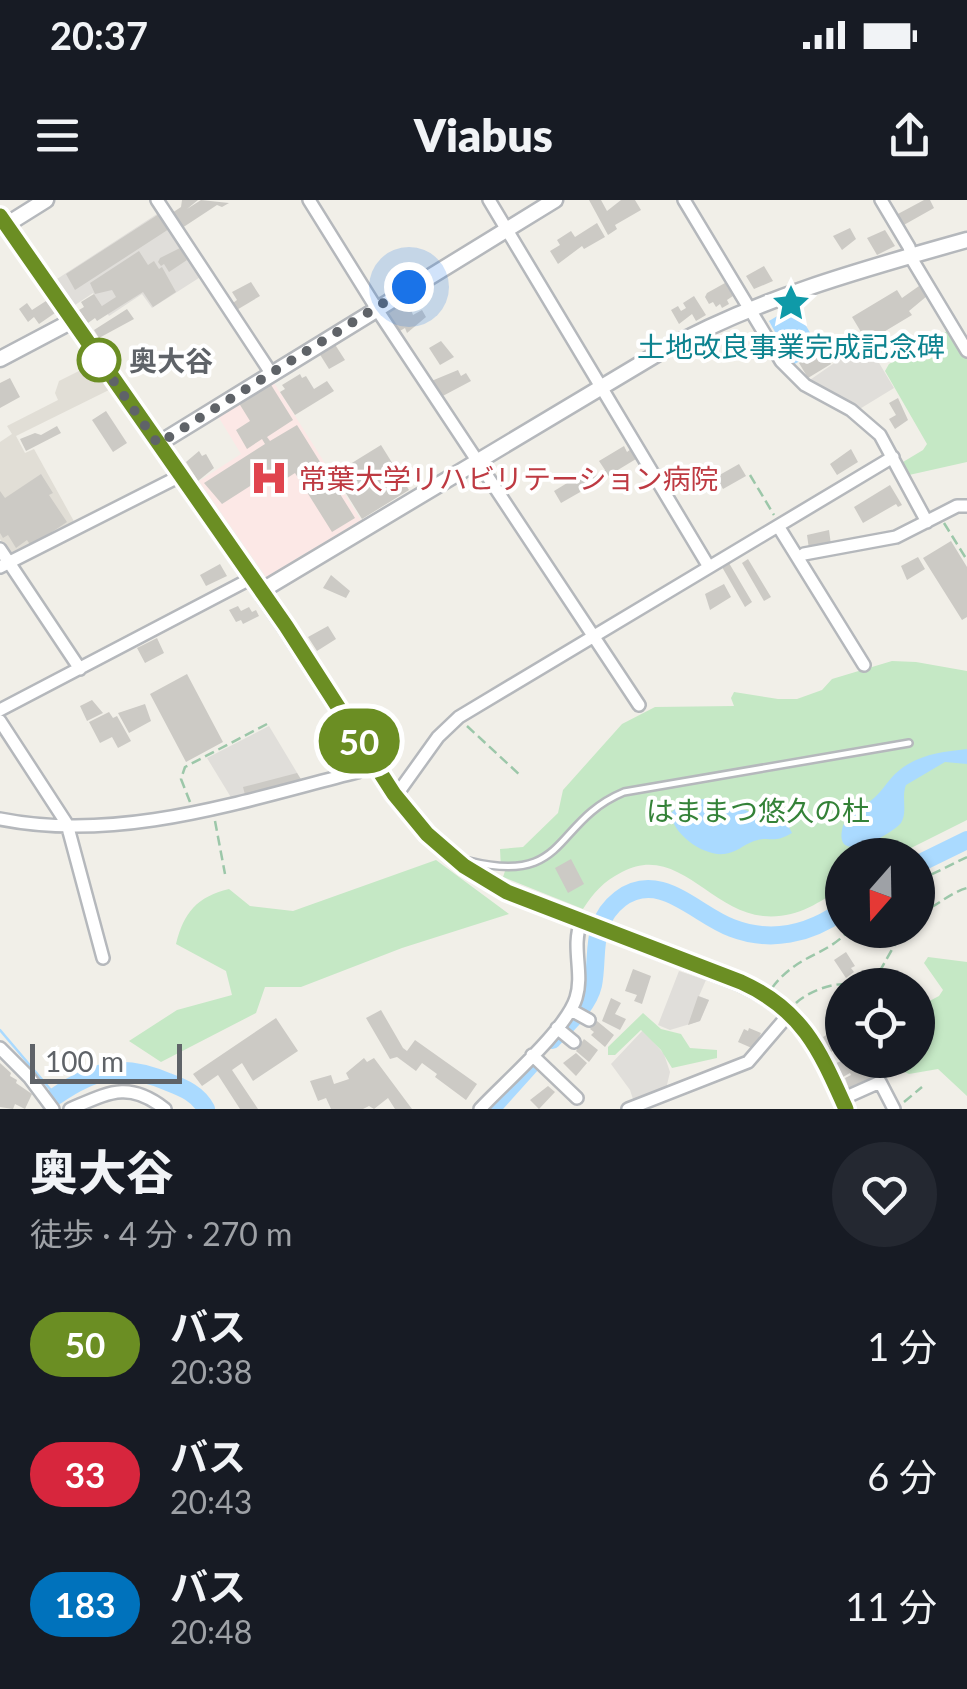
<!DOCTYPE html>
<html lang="ja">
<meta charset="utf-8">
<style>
:root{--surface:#171b24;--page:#242831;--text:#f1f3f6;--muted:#9ea1a6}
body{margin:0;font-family:Lato,"Noto Sans JP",sans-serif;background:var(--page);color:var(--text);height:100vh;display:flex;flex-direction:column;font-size:38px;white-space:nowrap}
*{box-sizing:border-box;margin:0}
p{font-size:32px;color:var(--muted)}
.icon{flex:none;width:55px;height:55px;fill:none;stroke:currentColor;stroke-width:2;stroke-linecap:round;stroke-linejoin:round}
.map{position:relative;height:909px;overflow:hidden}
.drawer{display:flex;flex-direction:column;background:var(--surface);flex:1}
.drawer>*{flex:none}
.badge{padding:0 20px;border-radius:32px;font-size:35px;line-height:65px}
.needle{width:65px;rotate:200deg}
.fabs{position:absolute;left:825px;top:638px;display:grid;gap:20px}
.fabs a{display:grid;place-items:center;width:110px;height:110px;border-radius:50%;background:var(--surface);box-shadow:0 2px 8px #0004;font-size:50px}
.scale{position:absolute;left:30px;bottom:25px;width:152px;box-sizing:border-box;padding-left:10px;border:5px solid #5f6368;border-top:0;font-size:28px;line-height:35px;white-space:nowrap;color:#5f6368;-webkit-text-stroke:8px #fff;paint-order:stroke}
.you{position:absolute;width:50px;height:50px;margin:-25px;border:8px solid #fff;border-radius:50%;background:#1a73e8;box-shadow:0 0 0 15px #1a73e833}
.map>.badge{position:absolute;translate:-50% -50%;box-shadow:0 0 0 5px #fff}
.round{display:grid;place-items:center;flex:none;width:105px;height:105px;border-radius:52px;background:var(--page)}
.head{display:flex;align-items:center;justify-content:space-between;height:170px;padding:0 30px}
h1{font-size:48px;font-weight:800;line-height:75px}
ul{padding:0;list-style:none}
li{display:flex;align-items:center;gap:30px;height:130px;padding:0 30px}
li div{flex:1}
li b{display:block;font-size:38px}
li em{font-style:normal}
li .badge{min-width:110px;font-weight:700;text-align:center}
.status{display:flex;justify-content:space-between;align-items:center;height:70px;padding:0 50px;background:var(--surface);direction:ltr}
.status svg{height:28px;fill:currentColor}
header{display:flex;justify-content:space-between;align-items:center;height:130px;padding:0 30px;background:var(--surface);font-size:45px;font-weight:800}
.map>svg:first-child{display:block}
.industrial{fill:#e0deda}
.education{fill:#e1ded6}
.medical{fill:#fce8e6}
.green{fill:#c5e8c5}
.water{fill:#aadaff}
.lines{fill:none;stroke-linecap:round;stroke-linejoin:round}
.stream{stroke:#aadaff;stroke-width:2.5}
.river{stroke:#aadaff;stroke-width:18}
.building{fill:#cccac5}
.service-casing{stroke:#b5b8bc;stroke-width:10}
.minor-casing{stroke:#b5b8bc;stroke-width:16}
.tertiary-casing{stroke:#b5b8bc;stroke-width:19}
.secondary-casing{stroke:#b6babf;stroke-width:20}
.path{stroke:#9cc7a9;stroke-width:2.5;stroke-dasharray:10 5;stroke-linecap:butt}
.service{stroke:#fff;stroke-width:5}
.minor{stroke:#fff;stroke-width:11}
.tertiary{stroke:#fff;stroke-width:14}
.secondary{stroke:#fff;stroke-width:15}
.line-casing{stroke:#fff;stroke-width:22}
.line{stroke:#6b8e23;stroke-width:15}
.walk{stroke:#5f6368;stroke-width:10;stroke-dasharray:0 18}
.stop-dot{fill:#fff;stroke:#6b8e23;stroke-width:5}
.labels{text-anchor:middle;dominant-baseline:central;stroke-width:8;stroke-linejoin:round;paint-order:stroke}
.culture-label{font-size:28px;fill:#0d838f;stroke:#fff}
.stop-label{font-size:28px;font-weight:bold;fill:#5f6368;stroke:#fff;text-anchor:start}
.health-label{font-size:28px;fill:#be3a42;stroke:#fff;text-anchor:start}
.park-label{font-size:28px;fill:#348238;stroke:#fff}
</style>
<div class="status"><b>20:37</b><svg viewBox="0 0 49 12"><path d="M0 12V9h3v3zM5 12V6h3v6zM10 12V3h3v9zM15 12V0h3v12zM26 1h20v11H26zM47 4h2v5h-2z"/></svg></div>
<header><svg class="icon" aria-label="menu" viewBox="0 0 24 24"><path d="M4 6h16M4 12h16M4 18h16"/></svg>Viabus<svg class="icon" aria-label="share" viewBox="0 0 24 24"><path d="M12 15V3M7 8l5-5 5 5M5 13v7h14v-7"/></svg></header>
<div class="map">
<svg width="967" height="909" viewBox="0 0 967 909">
<rect width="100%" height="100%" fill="#f1efe8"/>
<path class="industrial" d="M160,12L202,76L152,108L142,94L109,116L93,93L75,105L57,79Z
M866,141L894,188L858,210L807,182Z
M269,526L302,581L232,599L207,558Z
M679,771L706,780L699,796L709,800L700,821L670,830L658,825Z
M643,830L664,854L670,872L666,889L634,902L630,890L611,864Z"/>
<path class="education" d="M93,164L111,189L16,236L25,253L34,249L76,325L15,355L10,354L0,339V242L12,234L7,226L58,200L55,193L59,181Z"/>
<path class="medical" d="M271,178L361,320L266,377L199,281L241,254L216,213Z"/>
<path class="green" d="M947,131L954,135L967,157V262L909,275L903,262L923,250L927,244L885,171L889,164Z
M892,461L916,462L967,471V620L897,655H842V687C818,704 795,719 763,716C710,711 677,643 622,672C603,682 594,692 583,709L503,677L505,671L501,669L500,649L523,647L558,613L563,590L622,524L655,507L734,506L731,498L734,492L778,499H797L822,490L832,479Z
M436,660L509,714L402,748L301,787H265L256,813L161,862L129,841L177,810L232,795L226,771L176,744C184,712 197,697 229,689L250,706L293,711Z
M928,757L967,762V896L938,869L909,874L878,860H918V807L939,796L943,790L924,763Z
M643,813L661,829L681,834L690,848L717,850V858L672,868L661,850L641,830L615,855H608V847Z"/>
<path class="water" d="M794,106L820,149L793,165L769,121Z
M967,549V564L945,562L906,585C901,597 908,612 901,623C893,633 835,667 842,630C845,613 863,608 874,598C882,591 887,582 895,574C915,555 940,552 967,549Z
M708,598L751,612L781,611L792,633C771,645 771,635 754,641C743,645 736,653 724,654C703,656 672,634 671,613L680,604Z"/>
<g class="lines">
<path class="stream" d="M0,830L56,896L51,899"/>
<path class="river" d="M918,664L967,640
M552,840C566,825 588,807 593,785C599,755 589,723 620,699C660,669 696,715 732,728C771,743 809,734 842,711
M56,896C96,868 124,863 168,882C184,888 198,894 206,909
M491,909L535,860"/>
</g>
<path class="building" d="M182,0H198L187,9L201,0L229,3L222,7L217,5L182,28L172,13L181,7Z
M589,0H601L607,11L621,0H635L641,10L615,25L617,29L608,35Z
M924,0H930L934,8L902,26L896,15Z
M159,14L169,29L75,90L66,74Z
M597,23L605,37L584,49L582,46L558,64L550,51L560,45L557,40L571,31L575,37Z
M850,28L856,39L842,50L833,36Z
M885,30L895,46L877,55L867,38Z
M180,48L187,60L169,72L164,64L161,66L158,62L160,58Z
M139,51L148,65L154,61L159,69L162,67L176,92L153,107L143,92L97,121L95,118L88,123L79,110L84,107L81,102L94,94L102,106L116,97L112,90L95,94L90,83Z
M764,66L773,81L754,89L746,76Z
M251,82L260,96L235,111L230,105L237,100L232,92Z
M725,83L733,96L727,100L729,104L722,108L720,104L716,107L713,102L709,104L705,97L707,93Z
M919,86L927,96L909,111L912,115L867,142L852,117L897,90L902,98Z
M694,96L706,115L696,121L692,114L679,124L671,110L678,106L681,111L686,108L683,103Z
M407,99L413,115L422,110L426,117L407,133L405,128L398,132L386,109Z
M46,101L55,113L39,124L34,117L28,122L19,109L27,103L32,110Z
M127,109L134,119L99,138L94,130Z
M441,141L454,157L440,165L429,148Z
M334,143L345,160L329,169L319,153Z
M823,149L831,164L808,178L799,163Z
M458,170L461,176L466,173L471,181L439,198L429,182Z
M300,174L302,178L306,176L314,189L327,181L334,191L295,215L280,192L285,189L282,185Z
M10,178L20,197L0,208V183Z
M268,180L293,220L267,237L270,241L297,225L355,318L332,332L295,273L284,280L280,273L261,284L258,281L222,304L204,283L265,244L262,239L247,249L236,230L250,221L237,200Z
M898,198L908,220L895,229L889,219L896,215L889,203Z
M106,211L127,243L113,252L92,220Z
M57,226L61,233L26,251L20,239L35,233L41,235Z
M381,245L409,290L362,319L334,274Z
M624,246L627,252L631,249L636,259L593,285L589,280L605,270L599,261Z
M851,249L858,262L837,275L830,264Z
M199,251L202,256L206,254L214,268L198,281L186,262Z
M739,264L746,276L723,289L716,277Z
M41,274L53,293L49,295L67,322L31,346L27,340L16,348L8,335L3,338L0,333V291L5,298Z
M582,274L589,287L561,303L554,291Z
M890,285L902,305L898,307L896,304L863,323L854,307Z
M829,330L831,345L809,349L807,335Z
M951,341L967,367V417L962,420L923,358Z
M918,357L925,369L907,380L901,366Z
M748,359L771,397L764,401L742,363Z
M729,363L752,402L745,407L722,367Z
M220,364L227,376L206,386L200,375Z
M331,375L350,391L346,398L323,388Z
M724,384L731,397L710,410L705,394Z
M238,406L241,411L249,407L252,412L256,410L259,416L243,424L241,420L236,422L229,410Z
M328,426L336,439L317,451L308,437Z
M157,438L164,453L145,463L137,448Z
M187,474L223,542L186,562L150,494Z
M92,500L103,513L87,521L80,506Z
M145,504L151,521L129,533L118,513Z
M109,512L113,518L117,516L131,541L118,548L112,537L100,543L89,522Z
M297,573L302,581L245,595L243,587Z
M571,659L584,684L568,693L555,668Z
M846,752L855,766L851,768L854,772L846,778L834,760Z
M633,769L651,776L642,804L634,801L637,795L625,791Z
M698,796L709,800L700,821L688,825Z
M611,798L621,803L615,814L626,819L620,830L602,821Z
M381,810L403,848L407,851L415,840L477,884L466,900L435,877L437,874L422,863L416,871L397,857L390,859L366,818Z
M276,818L298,851L253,881L242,863L232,870L258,909H240L218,875L202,886L193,874Z
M597,821L614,835L605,847L591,835L594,832L590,829Z
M842,826V846L831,852L823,837Z
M749,828L761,833L754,849L738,842L744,829L748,831Z
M584,839L598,850L589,862L576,851Z
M576,853L587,863L576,876L563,863Z
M364,858L367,862L374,858L412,909H395L388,898L374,909L369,906L363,909H331L326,898L318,901L310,881L331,875L334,884L349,879L346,873Z
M845,860L849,868L871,863L877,878L849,889L845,878L851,875L850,873L843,877L836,863Z
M0,863L11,873L10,876L17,880L16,883L32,894L25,909L15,904L13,909L0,907Z
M548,886L555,892L539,909L530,900Z"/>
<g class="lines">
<g class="service-casing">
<path id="service" d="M469,661C569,686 552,622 624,592L909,543"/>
</g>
<g class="minor-casing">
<path id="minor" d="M157,0L271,173
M309,0L380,114L639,505
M489,0L709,367
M684,0L781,161L805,185L851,210L880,235L927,322
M881,0L909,47L913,61L967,151
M778,326L864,465
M0,349L80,469
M798,358L804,354L896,337L957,306H967
M0,367L180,276
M0,510L252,378
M0,521L67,624L103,758
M394,595L400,590L438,537L459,517L893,257
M0,619C120,643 242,601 357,572L372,562
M571,810L589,820
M557,828L574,842
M0,848L29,877L53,909
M532,855L577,898
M842,899L880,882L894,909
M70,909C108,893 128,880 165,909
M480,909C504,883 566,830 576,798C584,773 571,747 581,722
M628,909L748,862L790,813"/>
</g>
<g class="tertiary-casing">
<path id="tertiary" d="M6,25L46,0
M0,159L72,121
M158,244L555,0
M261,391L657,154C755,99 859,70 967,40"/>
</g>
<g class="secondary-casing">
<path id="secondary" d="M0,16L285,426L394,595L427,634L464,666L507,692L741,783C799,808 822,853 846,909"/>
</g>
<path class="path" d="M750,275L774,315
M944,323L967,360
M467,526L521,576
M190,602L181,579L185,567L267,524
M215,621L225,674
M918,681L967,657
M918,714C936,707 949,693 967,688
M872,785L903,730
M772,788C797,754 827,756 849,730
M796,803C806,793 834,781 849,785
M904,902L922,887"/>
<use href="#service" class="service"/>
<use href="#minor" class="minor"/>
<use href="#tertiary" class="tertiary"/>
<use href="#secondary" class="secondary"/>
</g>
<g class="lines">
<g class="line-casing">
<path id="line" d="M0,16L286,426L394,594L427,634L464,666L507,692L741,782C803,810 820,851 846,909"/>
</g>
<use href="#line" class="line"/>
<path class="walk" d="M99,160L96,156L158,244L409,87"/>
</g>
<defs>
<g id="sight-bare" transform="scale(3)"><path d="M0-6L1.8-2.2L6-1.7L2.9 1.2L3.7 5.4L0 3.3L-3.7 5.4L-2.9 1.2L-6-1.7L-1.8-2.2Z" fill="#0f9aa8" stroke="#fff" stroke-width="2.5" paint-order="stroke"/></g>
<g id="hospital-bare" transform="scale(3)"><path d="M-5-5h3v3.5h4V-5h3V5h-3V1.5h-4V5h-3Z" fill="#e0444e" stroke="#fff" stroke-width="2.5" paint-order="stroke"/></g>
</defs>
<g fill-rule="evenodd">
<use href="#sight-bare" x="791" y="103"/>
<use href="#hospital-bare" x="269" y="278"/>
</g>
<circle class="stop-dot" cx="99" cy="160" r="20"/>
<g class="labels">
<g class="culture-label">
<text x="791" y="146">土地改良事業完成記念碑</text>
</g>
<g class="stop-label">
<text x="129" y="160">奥大谷</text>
</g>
<g class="health-label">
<text x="299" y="278">常葉大学リハビリテーション病院</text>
</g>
<g class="park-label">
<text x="758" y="610">はままつ悠久の杜</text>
</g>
</g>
</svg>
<div class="fabs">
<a><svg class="needle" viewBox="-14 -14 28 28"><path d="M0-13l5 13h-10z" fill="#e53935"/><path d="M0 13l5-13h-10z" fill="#9ea1a6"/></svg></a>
<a><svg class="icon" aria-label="locate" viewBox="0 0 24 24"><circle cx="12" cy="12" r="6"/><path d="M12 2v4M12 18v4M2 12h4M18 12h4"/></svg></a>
</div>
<div class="scale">100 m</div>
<div class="you" style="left:409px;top:87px"></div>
<b class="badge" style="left:359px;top:541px;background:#6b8e23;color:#fff">50</b>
</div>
<section class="drawer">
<div class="head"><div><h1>奥大谷</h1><p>徒歩 · 4 分 · 270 m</p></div><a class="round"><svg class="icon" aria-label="heart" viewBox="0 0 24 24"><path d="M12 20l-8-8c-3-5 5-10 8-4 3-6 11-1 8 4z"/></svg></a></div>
<ul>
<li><span class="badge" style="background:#6b8e23;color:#fff">50</span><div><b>バス</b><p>20:38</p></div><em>1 分</em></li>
<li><span class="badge" style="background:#d7263d;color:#fff">33</span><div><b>バス</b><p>20:43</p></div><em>6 分</em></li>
<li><span class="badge" style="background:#0072bc;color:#fff">183</span><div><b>バス</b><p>20:48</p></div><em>11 分</em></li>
</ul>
</section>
